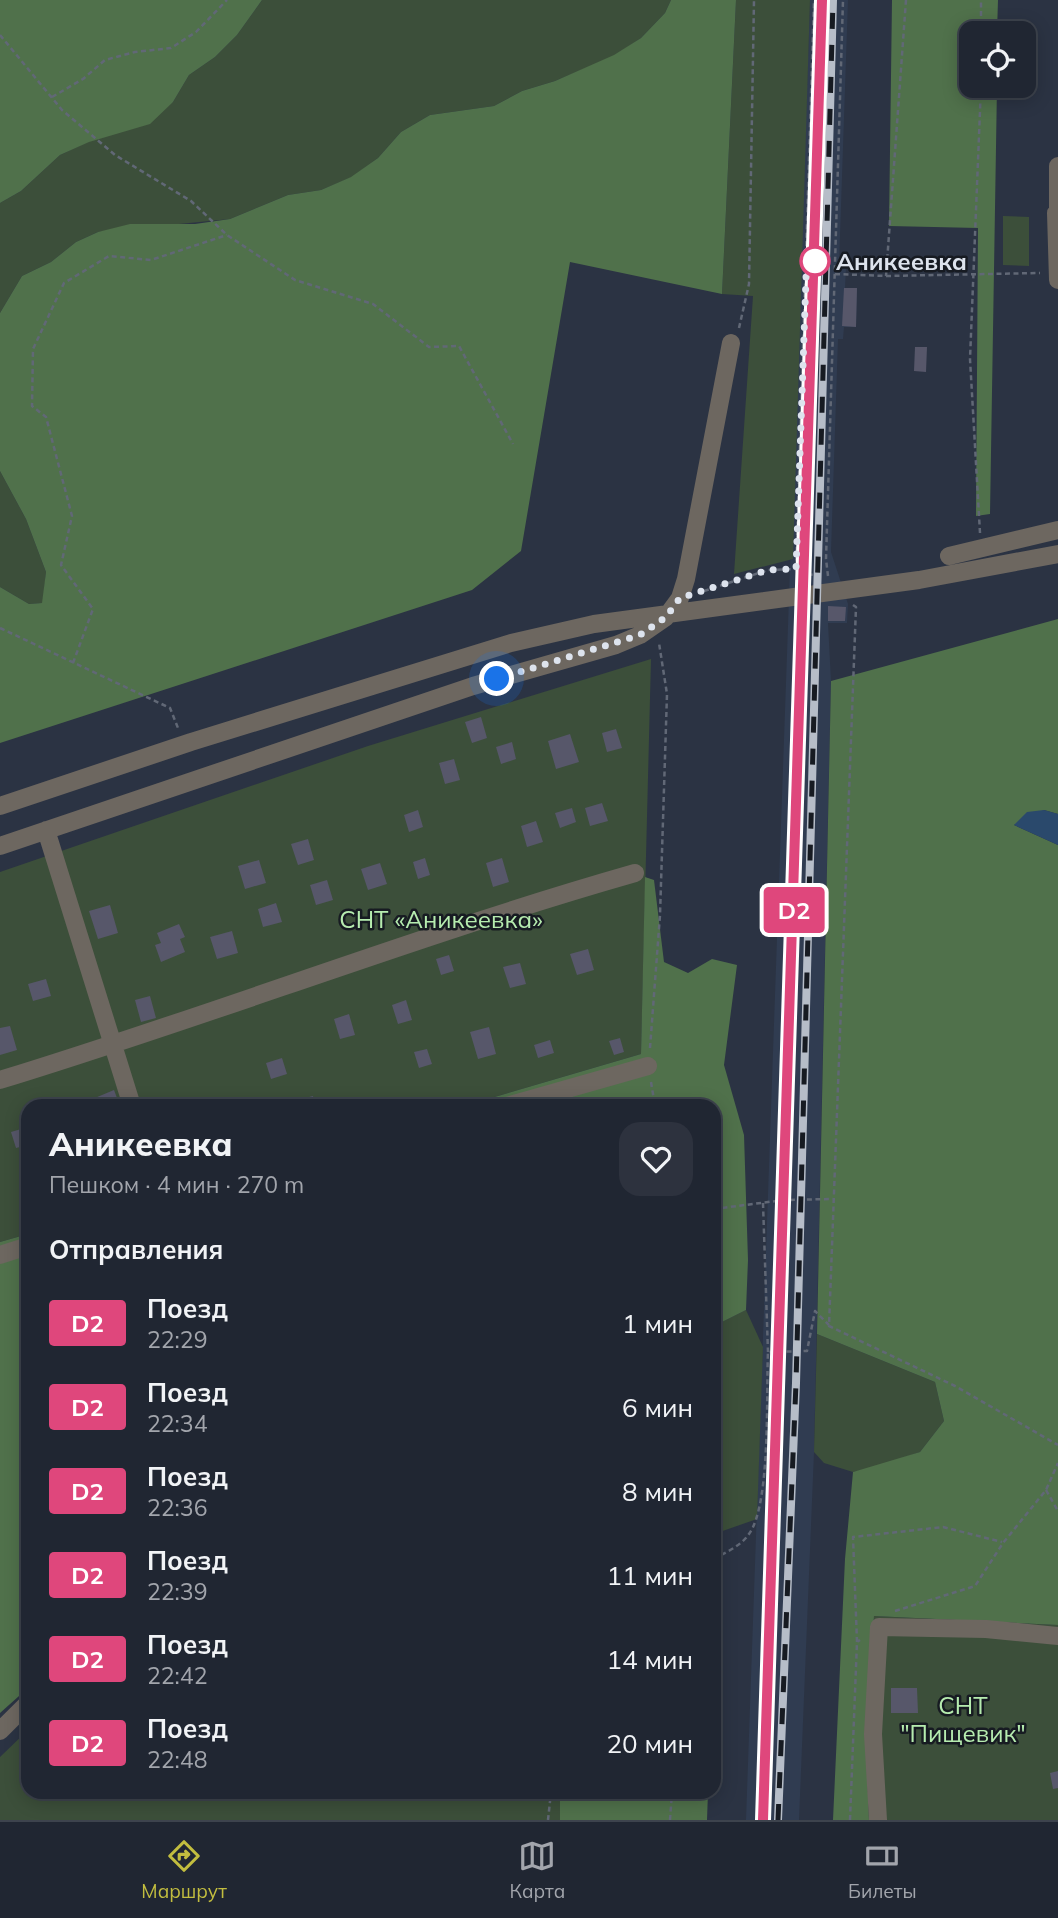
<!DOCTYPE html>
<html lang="ru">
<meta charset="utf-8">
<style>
:root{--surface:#202632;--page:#2d323e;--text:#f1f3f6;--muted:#a2a5ac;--line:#3d434d;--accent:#c2bd3f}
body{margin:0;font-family:Mulish,sans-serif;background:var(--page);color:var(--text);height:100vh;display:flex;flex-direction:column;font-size:26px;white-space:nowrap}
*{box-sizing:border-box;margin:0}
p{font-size:23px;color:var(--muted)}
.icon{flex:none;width:38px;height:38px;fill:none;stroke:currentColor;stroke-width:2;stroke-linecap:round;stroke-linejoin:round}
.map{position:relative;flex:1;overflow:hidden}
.panel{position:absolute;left:21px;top:1099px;width:700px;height:700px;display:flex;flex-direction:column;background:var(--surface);border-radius:21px;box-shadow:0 4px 18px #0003,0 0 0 2px var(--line)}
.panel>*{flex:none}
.badge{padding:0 14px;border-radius:5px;font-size:24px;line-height:46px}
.controls{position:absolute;left:959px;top:21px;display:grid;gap:14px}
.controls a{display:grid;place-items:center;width:77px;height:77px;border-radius:14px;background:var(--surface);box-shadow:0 4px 18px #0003,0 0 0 2px var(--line);font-size:35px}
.you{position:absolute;width:35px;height:35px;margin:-18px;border:5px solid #fff;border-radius:50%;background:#1a73e8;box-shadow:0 0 0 10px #1a73e833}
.map>.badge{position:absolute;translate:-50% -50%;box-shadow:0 0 0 4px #fff}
h2{padding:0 28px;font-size:26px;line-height:63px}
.round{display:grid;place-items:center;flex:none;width:74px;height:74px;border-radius:21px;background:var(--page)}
.summary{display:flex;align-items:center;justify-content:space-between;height:119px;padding:0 28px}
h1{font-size:33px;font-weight:800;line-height:52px}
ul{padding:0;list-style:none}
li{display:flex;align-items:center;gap:21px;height:84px;padding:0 28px}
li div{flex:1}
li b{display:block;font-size:26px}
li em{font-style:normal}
li .badge{min-width:77px;font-weight:700;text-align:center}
.menu{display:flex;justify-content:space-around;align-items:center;height:98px;border-top:2px solid var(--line);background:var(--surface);font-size:19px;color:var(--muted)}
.menu a{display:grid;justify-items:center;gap:4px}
.menu .on{color:var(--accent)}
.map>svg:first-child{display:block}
.built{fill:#303c51}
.green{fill:#3c4f3a}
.forest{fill:#50714b}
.water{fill:#2a496c}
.building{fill:#57576a}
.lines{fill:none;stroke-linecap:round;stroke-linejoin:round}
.path{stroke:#616876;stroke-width:2.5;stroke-dasharray:5 3.5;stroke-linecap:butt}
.minor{stroke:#6d6760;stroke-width:18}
.rail-casing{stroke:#b6bdc8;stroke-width:8}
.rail{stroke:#171b22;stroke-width:5;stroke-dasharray:16;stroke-linecap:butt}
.line-casing{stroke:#fff;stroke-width:16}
.line{stroke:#df477c;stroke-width:10}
.walk{stroke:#dde3ed;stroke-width:7;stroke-dasharray:0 12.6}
.stop-dot{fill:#fff;stroke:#df477c;stroke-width:3.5}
.labels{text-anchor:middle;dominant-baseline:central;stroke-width:5;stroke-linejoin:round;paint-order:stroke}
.stop-label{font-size:24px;font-weight:bold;fill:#dde3ed;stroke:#171b22;text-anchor:start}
.park-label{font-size:24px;fill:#b6ecaf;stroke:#171b22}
</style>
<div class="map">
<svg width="1058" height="1820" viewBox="0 0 1058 1820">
<rect width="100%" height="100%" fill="#2b3343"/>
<path class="built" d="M810,0H848L839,266L846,267L845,288H857L856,327H844L843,339H838L831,552L848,604L847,623H828L831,681L814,1452L799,1820H746Z"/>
<path class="green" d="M262,0H671L665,13L641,38L614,56L555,81L522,91L494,106L430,115L401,132L378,158L352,177L321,190L288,195L230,219L98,232L76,242L51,262L22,276L0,313V203L21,191L60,155L173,102L189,75L215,57L237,35Z
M736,0H810L793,559L734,574L753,296L722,294Z
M1003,216L1029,217V266L1003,265Z
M0,471L26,519L46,572L43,603L29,604L0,587Z
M651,659L641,1054L464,1106H28V1234L0,1242V872L368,746Z
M746,1310L763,1347L757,1519L714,1534V1326Z
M817,1334L935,1382L944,1421L920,1452L874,1468L853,1472L824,1463L814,1452Z
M874,1616L1058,1625V1820H869L866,1741Z
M28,1730V1792H210L223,1799L225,1792H560V1820H0V1757Z"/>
<path class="forest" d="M0,0H262L237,35L215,57L189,75L173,102L150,124L89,142L60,155L21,191L0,203Z
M671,0H736L722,294L570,262L521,551L472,590L0,743V587L29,604L42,603L46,572L26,519L0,471V313L22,276L51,262L76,242L98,232L130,224H195L230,219L288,195L321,190L351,177L378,158L401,132L430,115L494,106L522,91L555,81L614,55L641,38L665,13Z
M892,0H998L997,33H971V86H997L990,514L976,516L978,228L889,226Z
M1058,619V814L1044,810L1014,825L1058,845V1625L874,1616L866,1741L869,1820H833L845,1559L853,1472L920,1452L944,1421L935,1382L817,1334L831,681Z
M645,877L654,880L664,962L688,973L712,959L737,965L724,1065L744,1135L748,1260L746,1310L714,1326V1106H464L641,1054Z
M28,1234V1688L0,1713V1242Z
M560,1792H708L707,1820H560Z"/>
<path class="water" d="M1044,810L1058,814V845L1014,825L1027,812Z"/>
<path class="building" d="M844,288H857L856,327L842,326Z
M915,347H927L926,372L914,371Z
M828,606L846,607L845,621H828Z
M481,717L487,738L472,743L465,722Z
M616,729L622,748L607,752L602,733Z
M570,734L579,762L556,769L548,741Z
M512,742L516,759L501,764L496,747Z
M454,759L460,780L445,784L439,763Z
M602,803L608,821L590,826L585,808Z
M572,808L576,822L560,828L555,813Z
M418,810L423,827L409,832L404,815Z
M536,821L543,842L527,847L521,826Z
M308,839L314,860L298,865L291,844Z
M425,858L430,875L418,879L413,862Z
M502,858L509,882L493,887L486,863Z
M259,860L266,883L245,889L238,866Z
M380,863L387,884L368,890L361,869Z
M327,880L333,900L316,905L310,885Z
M276,903L282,922L263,927L258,909Z
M110,905L118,933L98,939L89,911Z
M179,924L185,937L180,939L185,952L161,962L155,945L161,943L157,933Z
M232,931L238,953L217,959L210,937Z
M588,949L594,970L577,975L570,954Z
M449,955L454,971L441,975L436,959Z
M520,963L526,984L510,988L503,967Z
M46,979L51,996L33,1001L28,984Z
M150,996L156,1018L141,1022L135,1000Z
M406,1000L412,1020L398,1024L392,1005Z
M349,1014L355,1035L340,1039L334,1019Z
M10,1026L17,1050L0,1055V1028Z
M489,1027L496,1054L478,1059L470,1032Z
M620,1038L624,1052L614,1055L609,1041Z
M550,1040L554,1053L538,1058L534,1045Z
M427,1049L432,1064L419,1068L414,1052Z
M282,1058L287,1074L271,1079L266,1063Z
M114,1090L120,1106H92L90,1100Z
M313,1096L315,1106H296L294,1101Z
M28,1127V1145L16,1148L11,1132Z
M891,1688H917L918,1713H891Z
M1058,1771V1788L1053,1789L1050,1773Z"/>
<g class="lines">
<path class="path" d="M981,33V0
M0,35L62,110L115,155L191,201L227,235L295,280L373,304L429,347L459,346L513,444
M52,97L83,79L105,60L135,52L171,48L196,32L227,0
M835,274L886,276L906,0
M886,276L1040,273
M739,328L749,284L754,0
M980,533L970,359L981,86
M796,569L814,0
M828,576L826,559L843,0
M704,591L768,570L796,569L798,574L820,575
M853,605L856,607L829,1326L955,1386L1058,1445
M0,628L170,708L178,728
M73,663L93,609L61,565L72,516L46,417L32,406L33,349L64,283L109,256L151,260L227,235
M650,1048L660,915L667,694L659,643
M651,1082L655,1106
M763,1203L768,1352
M714,1209L784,1200L833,1199
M1046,1490L1058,1511
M714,1559C726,1552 741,1546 749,1534C771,1504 766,1393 768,1352L807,1351L815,1311L829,1325
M895,1611L975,1586L1003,1543L1046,1490L1058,1463
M857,1642L853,1537L943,1527L1002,1542
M548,1820L551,1792
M670,1820L672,1792
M850,1820L857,1642L860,1640"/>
<path class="minor" d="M1058,166V213
M1056,213L1058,280
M949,556L1058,530
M0,806L191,742L511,643L594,624L919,580L1058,554
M46,830L132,1106
M0,846L473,686L616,645L640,635L666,617L680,598L686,579L731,343
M0,1080C213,1015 421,934 635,873
M507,1106L648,1066
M0,1255L28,1246
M0,1731L28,1703
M878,1820L873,1734L879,1627L986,1629L1058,1636"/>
<g class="rail-casing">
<path id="rail" d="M763,1820L822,0
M778,1820L796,1383L833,0"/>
</g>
<use href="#rail" class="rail"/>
</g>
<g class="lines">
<g class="line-casing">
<path id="line" d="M763,1820L822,0"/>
</g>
<use href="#line" class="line"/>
<path class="walk" d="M497,679L640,635L666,617L680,598L768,570L796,569L807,249L815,261"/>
</g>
<circle class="stop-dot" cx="815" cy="261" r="14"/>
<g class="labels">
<g class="stop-label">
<text x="836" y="261">Аникеевка</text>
</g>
<g class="park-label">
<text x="441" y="919">СНТ «Аникеевка»</text>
<text x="963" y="1705">СНТ<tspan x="963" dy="28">"Пищевик"</tspan></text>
</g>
</g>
</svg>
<div class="controls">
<a><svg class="icon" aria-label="locate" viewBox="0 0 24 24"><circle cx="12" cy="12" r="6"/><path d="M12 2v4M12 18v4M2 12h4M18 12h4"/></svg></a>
</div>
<div class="you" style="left:497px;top:679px"></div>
<b class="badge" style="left:794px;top:910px;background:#df477c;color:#fff">D2</b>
<section class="panel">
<div class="summary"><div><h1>Аникеевка</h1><p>Пешком · 4 мин · 270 m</p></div><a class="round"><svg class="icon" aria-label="heart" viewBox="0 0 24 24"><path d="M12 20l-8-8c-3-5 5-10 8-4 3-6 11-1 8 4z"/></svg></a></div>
<h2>Отправления</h2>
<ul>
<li><span class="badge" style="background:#df477c;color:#fff">D2</span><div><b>Поезд</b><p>22:29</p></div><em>1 мин</em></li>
<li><span class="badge" style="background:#df477c;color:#fff">D2</span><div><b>Поезд</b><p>22:34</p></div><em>6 мин</em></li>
<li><span class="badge" style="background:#df477c;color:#fff">D2</span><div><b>Поезд</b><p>22:36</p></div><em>8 мин</em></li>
<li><span class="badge" style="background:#df477c;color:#fff">D2</span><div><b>Поезд</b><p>22:39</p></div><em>11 мин</em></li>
<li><span class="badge" style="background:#df477c;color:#fff">D2</span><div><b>Поезд</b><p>22:42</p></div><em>14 мин</em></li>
<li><span class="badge" style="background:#df477c;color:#fff">D2</span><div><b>Поезд</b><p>22:48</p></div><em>20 мин</em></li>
</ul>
</section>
</div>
<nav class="menu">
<a class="on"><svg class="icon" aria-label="directions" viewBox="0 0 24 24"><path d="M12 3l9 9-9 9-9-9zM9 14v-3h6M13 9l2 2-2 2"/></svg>Маршрут</a>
<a><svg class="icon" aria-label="map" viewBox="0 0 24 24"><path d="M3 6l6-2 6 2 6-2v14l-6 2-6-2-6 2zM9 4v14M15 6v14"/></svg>Карта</a>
<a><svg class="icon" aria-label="tickets" viewBox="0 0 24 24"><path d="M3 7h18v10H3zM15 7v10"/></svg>Билеты</a>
</nav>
